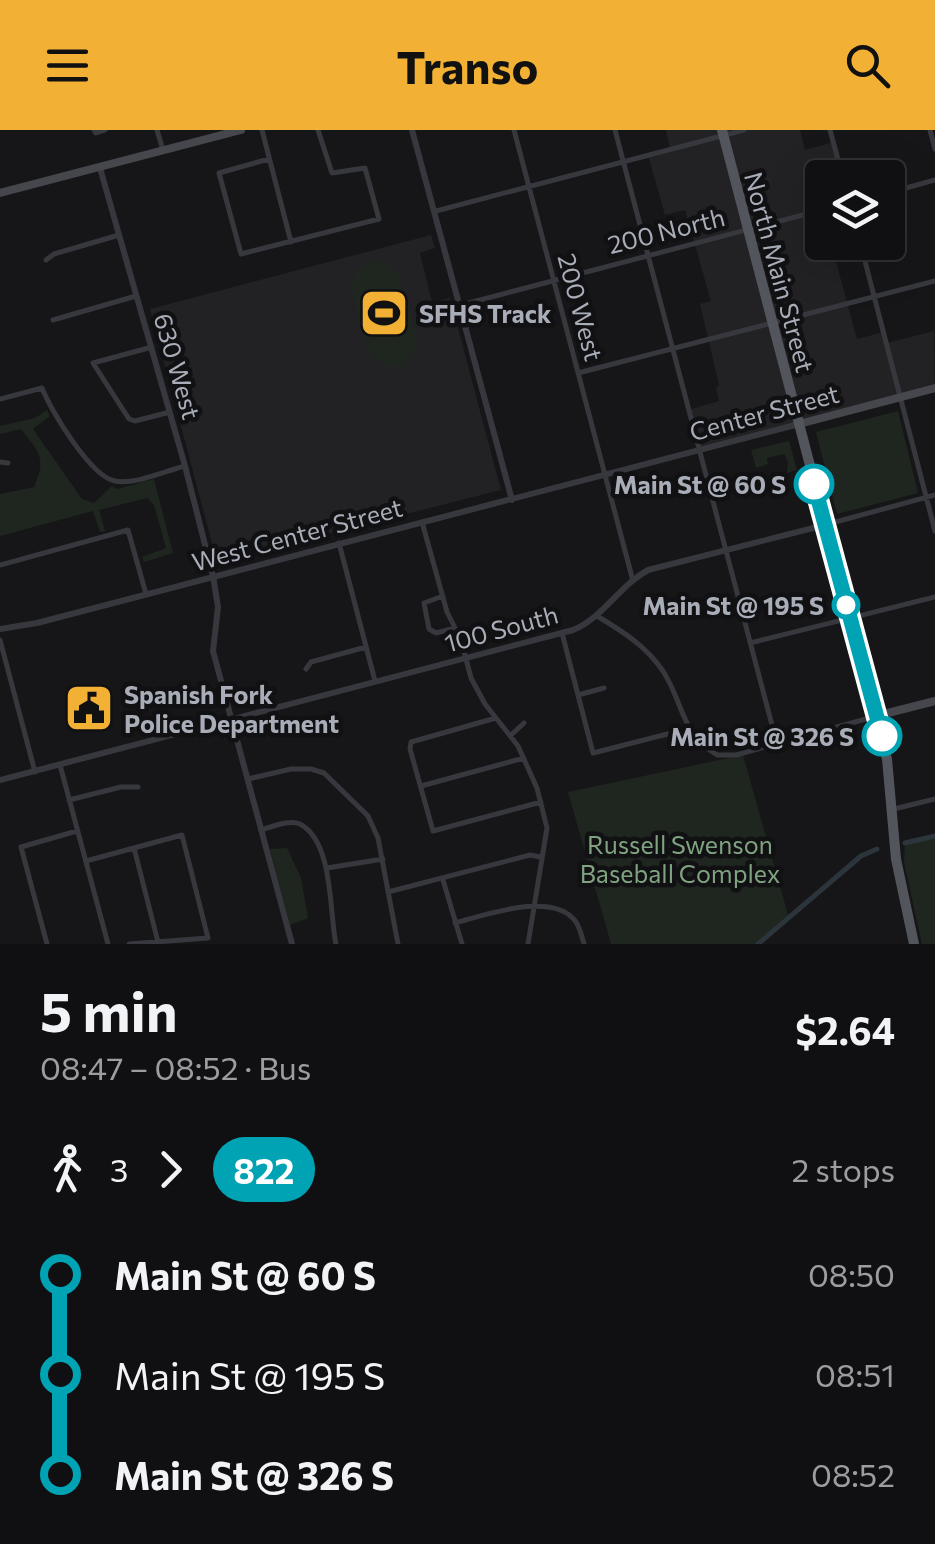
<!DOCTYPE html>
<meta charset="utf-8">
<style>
:root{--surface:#101012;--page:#1e1e20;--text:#f1f3f6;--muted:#9c9d9f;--line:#303032;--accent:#f2b134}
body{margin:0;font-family:Commissioner,sans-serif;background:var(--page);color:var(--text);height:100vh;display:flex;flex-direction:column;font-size:38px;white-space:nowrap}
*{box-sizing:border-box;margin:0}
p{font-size:32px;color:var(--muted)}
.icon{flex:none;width:55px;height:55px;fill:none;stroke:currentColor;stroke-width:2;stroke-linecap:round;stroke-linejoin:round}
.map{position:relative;height:814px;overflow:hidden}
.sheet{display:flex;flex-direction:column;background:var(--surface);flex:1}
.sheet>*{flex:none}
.badge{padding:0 20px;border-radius:32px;font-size:35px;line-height:65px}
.buttons{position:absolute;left:805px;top:30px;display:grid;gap:20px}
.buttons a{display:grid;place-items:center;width:100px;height:100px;border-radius:10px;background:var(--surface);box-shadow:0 10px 40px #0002,0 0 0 2px var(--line);font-size:50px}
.map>.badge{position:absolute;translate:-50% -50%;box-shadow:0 0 0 5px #fff}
.legs{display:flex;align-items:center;gap:15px;height:110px;padding:0 40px;font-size:32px}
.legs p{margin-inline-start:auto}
.summary{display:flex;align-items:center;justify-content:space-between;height:170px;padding:0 40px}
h1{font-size:55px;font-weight:700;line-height:75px}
ul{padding:0 40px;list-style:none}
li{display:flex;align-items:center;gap:35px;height:100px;font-size:38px}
li i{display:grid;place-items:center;width:15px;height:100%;margin:0 12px;background:currentColor}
li i::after{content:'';width:25px;height:25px;margin:-12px;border:8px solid;border-radius:50%;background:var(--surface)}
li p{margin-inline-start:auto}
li:first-child i{background:linear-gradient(#0000 50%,currentColor 0)}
li:last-child i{background:linear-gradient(currentColor 50%,#0000 0)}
header{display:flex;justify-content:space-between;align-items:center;height:130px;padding:0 40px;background:var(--accent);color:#111;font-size:45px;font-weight:700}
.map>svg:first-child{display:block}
.built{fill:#222225}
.green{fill:#1e261f}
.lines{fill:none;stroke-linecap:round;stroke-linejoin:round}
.canal{stroke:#2c353c;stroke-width:5}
.minor{stroke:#37383d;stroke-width:5}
.tertiary{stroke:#37383d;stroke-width:6}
.secondary{stroke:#45474d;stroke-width:8}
.primary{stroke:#53555c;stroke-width:10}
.line-1-casing{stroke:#fff;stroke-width:22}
.line-1{stroke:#00a3b4;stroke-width:15}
.stop-1-dot{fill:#fff;stroke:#00a3b4;stroke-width:5}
.labels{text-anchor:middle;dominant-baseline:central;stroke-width:9;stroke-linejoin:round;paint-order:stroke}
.street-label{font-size:25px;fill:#a8adb8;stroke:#111113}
.poi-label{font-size:25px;font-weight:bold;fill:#a8adb8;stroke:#111113;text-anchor:start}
.stop-label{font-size:25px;font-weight:bold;fill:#a8adb8;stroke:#111113;text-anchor:end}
.park-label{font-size:25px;fill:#7fa381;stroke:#111113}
</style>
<header><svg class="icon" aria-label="menu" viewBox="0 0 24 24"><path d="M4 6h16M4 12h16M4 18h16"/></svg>Transo<svg class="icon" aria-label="search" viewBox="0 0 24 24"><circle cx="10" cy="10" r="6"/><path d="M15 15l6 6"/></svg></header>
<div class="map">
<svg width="935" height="814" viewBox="0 0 935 814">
<rect width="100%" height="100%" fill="#161618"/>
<path class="built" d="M666,0H800L805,20L833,12L839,47L822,48V112L831,113L857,209L884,202L887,213L934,201L935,258L698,320L688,280L719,271L716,258L719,255L700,174L711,171L685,80L665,85L648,25L670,19Z
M431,105L435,118L420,123L432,172L450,168L501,360L217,432L150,179Z"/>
<path class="green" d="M374,131L385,132L398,144L417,207L415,221L401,236H386L372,227C365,212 347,159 354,145C358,136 366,134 374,131Z
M47,280L50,286L33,299L82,369L94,373L112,356L117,359L154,349L173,423L144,432L142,427L166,418L154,375L147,368L99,380L105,401L100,402L93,381L0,406V364L34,357C47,328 39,322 21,299L0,304V296L35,288Z
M898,281L918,363L837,384L816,302Z
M789,311L797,340L787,343L788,332L784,324L767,328L768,334L756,338L751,320Z
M743,625L788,785L755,814H611L568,662Z
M935,706V814H922L904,732L905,713Z
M287,718L301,748L308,788L290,795L270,719Z"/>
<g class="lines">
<path class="canal" d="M905,713L935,706
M758,814L861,726L877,719"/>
<path class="minor" d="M94,0L96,3L105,0
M157,0L163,20
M262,0L291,112
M514,0L633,451
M615,0L777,614
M830,0L843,48
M930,0L935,19
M269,29L219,43L241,124L379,89L365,38L332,43L318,0
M888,63L935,50
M436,81L744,0
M860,112L935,401
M46,130L54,124L119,105
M461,175L822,80
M53,190L136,166
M152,217L93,233L129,289L135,291L170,282
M578,243L935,151
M0,269L42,258C51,281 91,347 115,351C135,355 165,341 185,336
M0,332L8,333
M422,392L447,482L461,510L471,548L485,574L518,616L537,658L547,698L528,814
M828,394L935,365
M339,413L375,551
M0,435L128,400L146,464
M443,466L424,473L429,499L436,503L455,498
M597,486C622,501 646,516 663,541C684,574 680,602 717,625H736L873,587
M562,503L593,623L687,599
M0,510L35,642
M750,513L935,467
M306,539L311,532L366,517
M578,565L604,558
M496,588L411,612L410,619L433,701L541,672
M510,606L524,593
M60,635L108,814
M248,649L291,639H311L324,643L368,686L378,708L398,814
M421,656L524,628
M69,670L121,657H138
M894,679L935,669
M261,700C271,697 290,689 300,694C334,712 329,783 336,814
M134,718L158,812
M86,731L182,705L208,808L129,814
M327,738L383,729
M443,750L462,814
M388,762L530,725L541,727
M455,793C485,785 554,760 576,792C580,798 582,807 584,814
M47,814L21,717L77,701"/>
<path class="tertiary" d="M412,0L512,370
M100,38L185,336L213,446L218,477L213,521L292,814
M0,499L37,493L799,294
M0,650L573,500C604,487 619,456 648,440L825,395"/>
<path class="secondary" d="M0,63L241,0
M799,294L935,258
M876,586L935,571"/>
<path class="primary" d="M722,0L887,629L896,729L914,814"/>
</g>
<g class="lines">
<g class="line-1-casing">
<path id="line-1" d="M814,354L882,606"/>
</g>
<use href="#line-1" class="line-1"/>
</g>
<defs>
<g id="stadium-square" transform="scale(2.5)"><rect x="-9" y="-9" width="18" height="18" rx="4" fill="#f2b134" stroke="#111113"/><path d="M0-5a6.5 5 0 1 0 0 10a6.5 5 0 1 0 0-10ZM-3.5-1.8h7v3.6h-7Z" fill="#111"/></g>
<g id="civic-square" transform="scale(2.5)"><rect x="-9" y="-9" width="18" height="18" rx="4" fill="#f2b134" stroke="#111113"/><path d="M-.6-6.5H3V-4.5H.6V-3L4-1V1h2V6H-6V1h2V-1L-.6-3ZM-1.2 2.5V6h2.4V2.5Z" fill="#111"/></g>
</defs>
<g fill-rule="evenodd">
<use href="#stadium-square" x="384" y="183"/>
<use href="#civic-square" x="89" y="578"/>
</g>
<g class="stop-1-dot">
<circle cx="814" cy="354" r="18"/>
<circle cx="846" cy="475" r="12"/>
<circle cx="882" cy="606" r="18"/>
</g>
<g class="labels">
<g class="street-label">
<text transform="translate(666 100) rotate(-14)">200 North</text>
<text transform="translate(780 142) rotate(75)">North Main Street</text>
<text transform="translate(581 177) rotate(75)">200 West</text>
<text transform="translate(178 236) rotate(74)">630 West</text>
<text transform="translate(764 282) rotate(-15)">Center Street</text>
<text transform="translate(297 404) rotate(-15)">West Center Street</text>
<text transform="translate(501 498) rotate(-15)">100 South</text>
</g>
<g class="poi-label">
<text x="419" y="183">SFHS Track</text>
<text x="124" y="564">Spanish Fork<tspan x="124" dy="29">Police Department</tspan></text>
</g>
<g class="stop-label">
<text x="786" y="354">Main St @ 60 S</text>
<text x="824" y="475">Main St @ 195 S</text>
<text x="854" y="606">Main St @ 326 S</text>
</g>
<g class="park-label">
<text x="680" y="714">Russell Swenson<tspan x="680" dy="29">Baseball Complex</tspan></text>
</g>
</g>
</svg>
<div class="buttons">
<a><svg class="icon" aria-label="layers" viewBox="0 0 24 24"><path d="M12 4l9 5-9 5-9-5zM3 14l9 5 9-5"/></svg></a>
</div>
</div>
<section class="sheet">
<div class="summary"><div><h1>5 min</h1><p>08:47 – 08:52 · Bus</p></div><b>$2.64</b></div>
<div class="legs"><svg class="icon" aria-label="walk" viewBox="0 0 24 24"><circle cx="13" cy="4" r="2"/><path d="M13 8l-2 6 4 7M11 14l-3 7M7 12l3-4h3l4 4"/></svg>3<svg class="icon" aria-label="forward" viewBox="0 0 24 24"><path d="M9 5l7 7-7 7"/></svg><b class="badge" style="background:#00a3b4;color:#fff">822</b><p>2 stops</p></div>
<ul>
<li><i style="color:#00a3b4"></i><b>Main St @ 60 S</b><p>08:50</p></li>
<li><i style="color:#00a3b4"></i><span>Main St @ 195 S</span><p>08:51</p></li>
<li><i style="color:#00a3b4"></i><b>Main St @ 326 S</b><p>08:52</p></li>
</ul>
</section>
